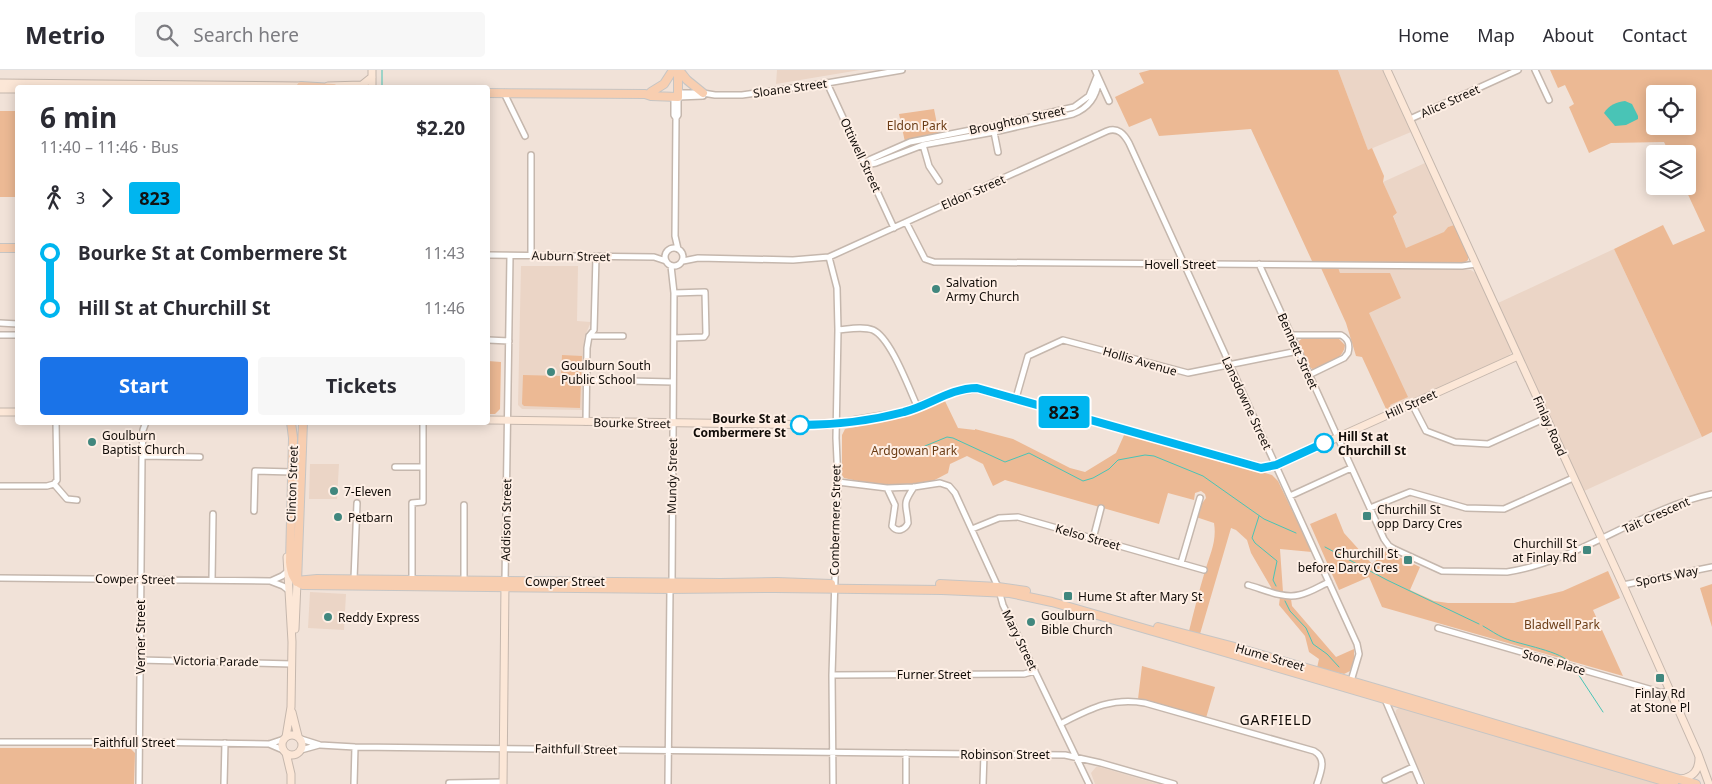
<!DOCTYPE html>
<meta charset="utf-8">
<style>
:root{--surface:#fff;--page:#f7f7f7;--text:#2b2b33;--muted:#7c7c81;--line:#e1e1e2;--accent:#1a73e8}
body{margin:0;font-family:"Noto Sans",sans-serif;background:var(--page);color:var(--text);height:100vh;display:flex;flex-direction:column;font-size:19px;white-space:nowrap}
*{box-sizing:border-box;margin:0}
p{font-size:16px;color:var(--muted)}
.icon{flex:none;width:28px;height:28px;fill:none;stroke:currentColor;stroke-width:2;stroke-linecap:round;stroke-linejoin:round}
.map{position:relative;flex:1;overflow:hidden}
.details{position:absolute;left:15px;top:15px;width:475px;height:340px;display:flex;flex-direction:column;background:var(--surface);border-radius:5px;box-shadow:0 2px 12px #0003}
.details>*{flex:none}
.badge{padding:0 10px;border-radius:4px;font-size:18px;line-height:32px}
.controls{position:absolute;left:1646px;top:15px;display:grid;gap:10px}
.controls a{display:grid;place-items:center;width:50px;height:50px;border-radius:5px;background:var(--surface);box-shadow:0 2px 12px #0003;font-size:25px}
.map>.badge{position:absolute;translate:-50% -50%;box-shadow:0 0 0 2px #fff}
.legs{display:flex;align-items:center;gap:8px;height:55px;padding:0 25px;font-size:16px}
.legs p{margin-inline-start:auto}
.summary{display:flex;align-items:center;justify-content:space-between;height:85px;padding:0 25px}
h1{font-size:28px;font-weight:700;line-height:38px}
.cta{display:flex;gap:10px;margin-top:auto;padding:10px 25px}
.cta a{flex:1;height:58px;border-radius:5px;background:var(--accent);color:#fff;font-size:20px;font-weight:700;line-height:58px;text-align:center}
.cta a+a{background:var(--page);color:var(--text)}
ul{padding:0 25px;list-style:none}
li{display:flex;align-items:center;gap:18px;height:55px;font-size:19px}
li i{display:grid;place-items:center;width:8px;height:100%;margin:0 6px;background:currentColor}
li i::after{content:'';width:12px;height:12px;margin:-6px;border:4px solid;border-radius:50%;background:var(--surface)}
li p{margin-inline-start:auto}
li:first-child i{background:linear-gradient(#0000 50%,currentColor 0)}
li:last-child i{background:linear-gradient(currentColor 50%,#0000 0)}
header{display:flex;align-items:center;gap:30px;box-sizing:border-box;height:70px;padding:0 25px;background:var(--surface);border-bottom:1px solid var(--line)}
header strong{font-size:24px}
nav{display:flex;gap:28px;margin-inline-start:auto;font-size:18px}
.search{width:350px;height:45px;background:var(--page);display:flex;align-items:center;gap:12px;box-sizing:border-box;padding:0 18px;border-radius:5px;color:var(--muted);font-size:19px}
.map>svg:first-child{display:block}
.built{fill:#ebd5c6}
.green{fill:#ecb994;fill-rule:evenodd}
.water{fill:#49c4b6}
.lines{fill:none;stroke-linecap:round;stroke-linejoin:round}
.stream{stroke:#49c4b6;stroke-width:1}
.street-casing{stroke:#c5b7ad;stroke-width:8}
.secondary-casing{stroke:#c5b7ad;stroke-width:9}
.primary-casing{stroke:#c6c5c4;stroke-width:10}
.street{stroke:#fff;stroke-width:5}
.secondary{stroke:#fce7d7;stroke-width:7}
.primary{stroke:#f8ceb0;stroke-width:8}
.line-1-casing{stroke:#fff;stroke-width:11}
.line-1{stroke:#00b5ef;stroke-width:8}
.poi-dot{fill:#41877e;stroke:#feefe5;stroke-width:2}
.stop-1-dot{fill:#fff;stroke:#00b5ef;stroke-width:2.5}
.labels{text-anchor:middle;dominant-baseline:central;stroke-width:4;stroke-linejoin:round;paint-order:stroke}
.street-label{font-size:12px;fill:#110c08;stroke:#feefe5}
.park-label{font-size:12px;fill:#6b3c15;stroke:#feefe5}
.poi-label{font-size:12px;fill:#110c08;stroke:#feefe5;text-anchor:start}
.stop-label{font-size:12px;font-weight:bold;fill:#110c08;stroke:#feefe5;text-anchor:end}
.neighbourhood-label{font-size:14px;letter-spacing:1px;fill:#110c08;stroke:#feefe5}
</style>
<header>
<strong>Metrio</strong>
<div class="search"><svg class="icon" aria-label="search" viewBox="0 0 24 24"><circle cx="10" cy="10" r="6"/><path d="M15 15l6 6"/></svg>Search here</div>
<nav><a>Home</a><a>Map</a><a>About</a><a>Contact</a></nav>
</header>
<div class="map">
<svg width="1712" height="714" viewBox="0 0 1712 714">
<rect width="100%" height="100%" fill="#f1e2d8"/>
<path class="built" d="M777,0H860L776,14Z
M1338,0H1383L1411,62L1368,80Z
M1425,93L1454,155L1448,157L1445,162L1406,179L1393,145L1397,144L1383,112Z
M1614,179L1702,367L1584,421L1498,233Z
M521,196H578L577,251L591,252L584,268L582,340L522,339L518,335Z
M1338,197L1471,200L1477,204L1511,278V283L1507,288L1392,339L1368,290Z
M310,394H339L337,429H309Z
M310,522L346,524L344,560L308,558Z
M1400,637L1661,714H1426L1395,646L1396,640Z
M1096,697H1100L1158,714H1095L1091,703Z"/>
<path class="green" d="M1150,0H1338L1368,80L1372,78L1384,106L1383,112L1397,143L1393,146L1406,178L1444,162L1448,157L1454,155L1468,184V190L1464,193L1457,194L1312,191L1251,59L1159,66L1151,48L1129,57L1115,27L1144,13L1139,3Z
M1550,0H1712V362L1702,367L1614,179L1663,155L1673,175L1705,161L1684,116H1688V84H1670L1664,72L1611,73L1589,83L1569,37L1574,34L1565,15L1558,18ZM1655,24H1688V56H1655Z
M934,39L939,64L905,72L899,44Z
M0,41H16L15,53H18L17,127H0Z
M1338,197L1340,203H1390L1401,228L1369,243L1408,327L1390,335L1392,339L1387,341L1362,287L1356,286L1346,253L1321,198Z
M1304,267L1339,269L1345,275C1344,289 1325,298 1312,299C1305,293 1299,280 1299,271Z
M562,285L582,286L580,338L524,336L522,334L523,305L561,306Z
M488,291L501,292L500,339L495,344H488Z
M944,329L958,358L975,360V359L1013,369L1070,398L1085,402L1116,383L1125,363L1272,405L1278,411L1312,482L1280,479L1283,522L1272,519L1251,483L1247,470L1236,460L1231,458L1200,564L1189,561C1194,541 1199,521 1205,501C1210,484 1217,471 1214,453L1196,447L1200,436L1206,428L1205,424L1201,421L1195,423L1194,430L1168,423L1159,454L1005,410L993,416L983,394L967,386L950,394L948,403L929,413L896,416H881L844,408L842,405V365L845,359L907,346Z
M1336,443L1344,463L1372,494L1386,481L1420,497L1410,520L1434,531L1448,533H1514L1563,521L1608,501L1620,528L1593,540L1623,606L1382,537L1369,507L1339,520L1310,454Z
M1712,514V557L1700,518Z
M1280,527L1291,529L1292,536L1336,587L1354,579V589L1350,601L1344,604L1317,598L1319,589L1309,582L1305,566L1279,535Z
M1142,596L1215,617L1206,648L1138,629Z
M0,678H130L135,683L134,714H0Z"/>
<path class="water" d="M1625,31L1632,34L1638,46V49L1626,55L1615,56L1604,43C1609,35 1616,32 1625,31Z"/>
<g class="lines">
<path class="stream" d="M382,0V15
M925,376L947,367L953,368L1005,392L1029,383L1083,411L1093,408L1109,399L1118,390L1145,385L1154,386L1203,406L1264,449L1296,463
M1259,446L1252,468L1255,473L1277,491L1273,510L1276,516
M1325,477L1387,510L1479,554
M1285,531L1290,541L1306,558L1313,574L1327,584L1339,597
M1483,556C1490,560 1497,565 1504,568C1520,575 1563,581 1571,594
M1578,604L1603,642"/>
<g class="street-casing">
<path id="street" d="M1095,0L1109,31
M1535,0L1549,30
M827,13L894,158
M504,23L525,66
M678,23H703L715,25H742L827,13L902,0
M674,27V45L676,48L675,166L678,179
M676,48L678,45V27L703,26
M1410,49L1518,0
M994,62L998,82
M923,75L929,96L939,111
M866,95L869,90L910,72L991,56L1074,37L1089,26L1097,6
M866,95L876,93L923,75L994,62L1073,44C1089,38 1096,27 1099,10
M906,152L925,189L934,192L1462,196L1476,194
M665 187a9 9 0 1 1 18 0a9 9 0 1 1-18 0Z
M488,185L654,187L666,191
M531,186V85
M829,187L837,218L838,260L836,368L838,412L832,605L833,714
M683,191L698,188L793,190L829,187L1107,61C1118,57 1124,64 1129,73L1357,574L1359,584L1351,611
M1259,194L1384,469L1389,476L1394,479L1442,501L1507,502C1580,491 1640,439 1712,424
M671,196L674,223L672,512
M0,253L18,254
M838,260C849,259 863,256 873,260C891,268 909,319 918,338
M0,265H18
M1291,265H1341C1349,269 1350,275 1348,283L1344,288L1309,305
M589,266H623
M674,268L704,267L706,264L705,222L674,223
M488,270L509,271
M587,310L673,312
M1016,328L1028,286L1063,270L1188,303L1298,281
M1412,334L1426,361L1455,372L1488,374L1546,348
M586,352L587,278L589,266L594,260L596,187
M142,386L200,387
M395,397H423
M838,412L887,418L914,417L940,413L949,416L955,423L998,517L1003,535L1089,714
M54,414L67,429L77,430
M0,416H47L54,414L57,410L56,352
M887,418L895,435L892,456C897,463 905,460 908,453C907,434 901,436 914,417
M1290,426L1351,398
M464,435V510
M1370,438L1410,422L1466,438L1504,439L1573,408
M254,441L255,401L292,402
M972,459L999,448L1018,447L1204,500
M1093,469L1101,438
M1181,493L1200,428
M0,508L270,511L283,516L288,520
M354,509L357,433
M412,509V433L423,432V352
M212,510L213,444
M271,511L282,506L287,502
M505,511L510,186
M1248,515C1263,519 1283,529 1299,525C1310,523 1320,516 1329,512
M1623,515L1712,497
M1438,558L1656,621L1661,623L1670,620
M140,590L292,594
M832,605L1024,604L1035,601
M1384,627L1421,714
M1060,654C1090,639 1111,627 1145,633L1314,681C1327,688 1321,702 1317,714
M301,669L320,675L355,677L1065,685L1101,693L1174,714
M0,672H139L269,674L284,669
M269,674L283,680
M301,680L319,675
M1385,710L1413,697
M449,713L503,712
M139,714L142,386L143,360L146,352
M224,714L225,673
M354,714L355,677
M668,714L670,519
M906,714V683
M983,714L984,684"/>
</g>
<g class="secondary-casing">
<path id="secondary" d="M372,0V18
M1387,0L1623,515L1698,684L1709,714
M0,13L301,16
M328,16L362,15L372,7
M0,19H18
M0,342H18
M488,350L826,355L904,342L956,321L977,319L1265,398L1281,393L1518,286
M295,559L297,512
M292,642L298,666
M282 675a10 10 0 1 1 20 0a10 10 0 1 1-20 0Z
M286,667L291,637L292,572L287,487
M286,683L291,704V714
M1681,709C1693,707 1699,701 1699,688
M503,714L505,513"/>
</g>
<g class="primary-casing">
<path id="primary" d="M679,0L687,10L703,23
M300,18L301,16L333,18
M651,22L664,14L673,0
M488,23L645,24L651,26L678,27V0
M0,178H18
M291,352L293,368L290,492C291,502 293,511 303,515L670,519L775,518L942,520L1010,523L1052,532L1177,568L1674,714
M296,511L317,509L721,513L777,512L831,514
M297,512L303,352
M940,514L998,517L1026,521
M1158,557L1231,576L1385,621L1696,714"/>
</g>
<use href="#street" class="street"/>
<use href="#secondary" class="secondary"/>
<use href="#primary" class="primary"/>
</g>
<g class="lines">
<g class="line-1-casing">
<path id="line-1" d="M800,355C834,355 870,351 904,342C929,336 950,318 977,318L1261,398L1276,395L1324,373"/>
</g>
<use href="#line-1" class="line-1"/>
</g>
<g class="poi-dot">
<circle cx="936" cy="219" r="5"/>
<circle cx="551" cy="302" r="5"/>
<circle cx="92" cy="372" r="5"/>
<circle cx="334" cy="421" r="5"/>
<rect x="1362" y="441" width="10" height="10" rx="2.5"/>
<circle cx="338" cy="447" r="5"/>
<rect x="1582" y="475" width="10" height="10" rx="2.5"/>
<rect x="1403" y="485" width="10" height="10" rx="2.5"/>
<rect x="1063" y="521" width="10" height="10" rx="2.5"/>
<circle cx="328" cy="547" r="5"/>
<circle cx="1031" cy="552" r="5"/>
<rect x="1655" y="603" width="10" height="10" rx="2.5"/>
</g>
<g class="stop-1-dot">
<circle cx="800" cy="355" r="9"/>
<circle cx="1324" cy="373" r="9"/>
</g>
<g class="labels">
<g class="street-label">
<text transform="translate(790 18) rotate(-8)">Sloane Street</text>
<text transform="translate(1450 31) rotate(-24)">Alice Street</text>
<text transform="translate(1017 50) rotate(-12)">Broughton Street</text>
<text transform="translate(861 85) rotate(65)">Ottiwell Street</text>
<text transform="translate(973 122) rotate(-24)">Eldon Street</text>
<text transform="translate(571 186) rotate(1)">Auburn Street</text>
<text x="1180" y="194">Hovell Street</text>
<text transform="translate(1298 281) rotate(66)">Bennett Street</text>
<text transform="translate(1140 291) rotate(16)">Hollis Avenue</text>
<text transform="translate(1247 333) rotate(65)">Lansdowne Street</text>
<text transform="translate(1411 334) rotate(-24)">Hill Street</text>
<text transform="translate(632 353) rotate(1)">Bourke Street</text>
<text transform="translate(1550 356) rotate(66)">Finlay Road</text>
<text transform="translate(672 406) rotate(-89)">Mundy Street</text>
<text transform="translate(292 414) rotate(-88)">Clinton Street</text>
<text transform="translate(1656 445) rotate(-24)">Tait Crescent</text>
<text transform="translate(506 450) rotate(-89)">Addison Street</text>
<text transform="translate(835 450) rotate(-89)">Combermere Street</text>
<text transform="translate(1088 467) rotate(16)">Kelso Street</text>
<text transform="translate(1667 506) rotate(-11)">Sports Way</text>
<text transform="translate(135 509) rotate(1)">Cowper Street</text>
<text x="565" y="511">Cowper Street</text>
<text transform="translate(140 567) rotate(-90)">Verner Street</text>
<text transform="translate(1020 570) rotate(64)">Mary Street</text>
<text transform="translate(1270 587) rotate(16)">Hume Street</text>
<text transform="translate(216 591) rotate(1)">Victoria Parade</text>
<text transform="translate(1554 592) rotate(16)">Stone Place</text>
<text x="934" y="604">Furner Street</text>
<text x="134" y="672">Faithfull Street</text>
<text transform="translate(576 679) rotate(1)">Faithfull Street</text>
<text x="1005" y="684">Robinson Street</text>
</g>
<g class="park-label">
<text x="917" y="55">Eldon Park</text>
<text x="914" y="380">Ardgowan Park</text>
<text x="1562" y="554">Bladwell Park</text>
</g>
<g class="poi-label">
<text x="946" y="212">Salvation<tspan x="946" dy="14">Army Church</tspan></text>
<text x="561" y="295">Goulburn South<tspan x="561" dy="14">Public School</tspan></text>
<text x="102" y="365">Goulburn<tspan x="102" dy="14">Baptist Church</tspan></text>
<text x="344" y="421">7-Eleven</text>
<text x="1377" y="439">Churchill St<tspan x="1377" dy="14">opp Darcy Cres</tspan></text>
<text x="348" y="447">Petbarn</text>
<text x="1577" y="473" text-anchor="end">Churchill St<tspan x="1577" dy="14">at Finlay Rd</tspan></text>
<text x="1398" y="483" text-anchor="end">Churchill St<tspan x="1398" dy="14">before Darcy Cres</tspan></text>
<text x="1078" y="526">Hume St after Mary St</text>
<text x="1041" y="545">Goulburn<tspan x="1041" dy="14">Bible Church</tspan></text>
<text x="338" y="547">Reddy Express</text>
<text x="1660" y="623" text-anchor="middle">Finlay Rd<tspan x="1660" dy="14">at Stone Pl</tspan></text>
</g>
<g class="stop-label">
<text x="786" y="348">Bourke St at<tspan x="786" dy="14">Combermere St</tspan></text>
<text x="1338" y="366" text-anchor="start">Hill St at<tspan x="1338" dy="14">Churchill St</tspan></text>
</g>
<g class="neighbourhood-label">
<text x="1276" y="649">GARFIELD</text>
</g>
</g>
</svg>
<div class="controls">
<a><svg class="icon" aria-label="locate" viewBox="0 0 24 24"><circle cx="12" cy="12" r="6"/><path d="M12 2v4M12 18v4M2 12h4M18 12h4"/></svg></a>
<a><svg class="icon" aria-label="layers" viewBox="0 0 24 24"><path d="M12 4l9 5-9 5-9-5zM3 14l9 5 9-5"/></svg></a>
</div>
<b class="badge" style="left:1064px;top:342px;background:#00b5ef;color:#111">823</b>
<section class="details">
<div class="summary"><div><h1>6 min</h1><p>11:40 – 11:46 · Bus</p></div><b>$2.20</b></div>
<div class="legs"><svg class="icon" aria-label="walk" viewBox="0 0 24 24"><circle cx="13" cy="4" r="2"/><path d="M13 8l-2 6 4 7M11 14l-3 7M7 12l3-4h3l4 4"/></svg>3<svg class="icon" aria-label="forward" viewBox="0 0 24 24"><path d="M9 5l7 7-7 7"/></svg><b class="badge" style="background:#00b5ef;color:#111">823</b></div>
<ul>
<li><i style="color:#00b5ef"></i><b>Bourke St at Combermere St</b><p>11:43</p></li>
<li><i style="color:#00b5ef"></i><b>Hill St at Churchill St</b><p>11:46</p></li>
</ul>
<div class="cta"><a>Start</a><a>Tickets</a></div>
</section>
</div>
